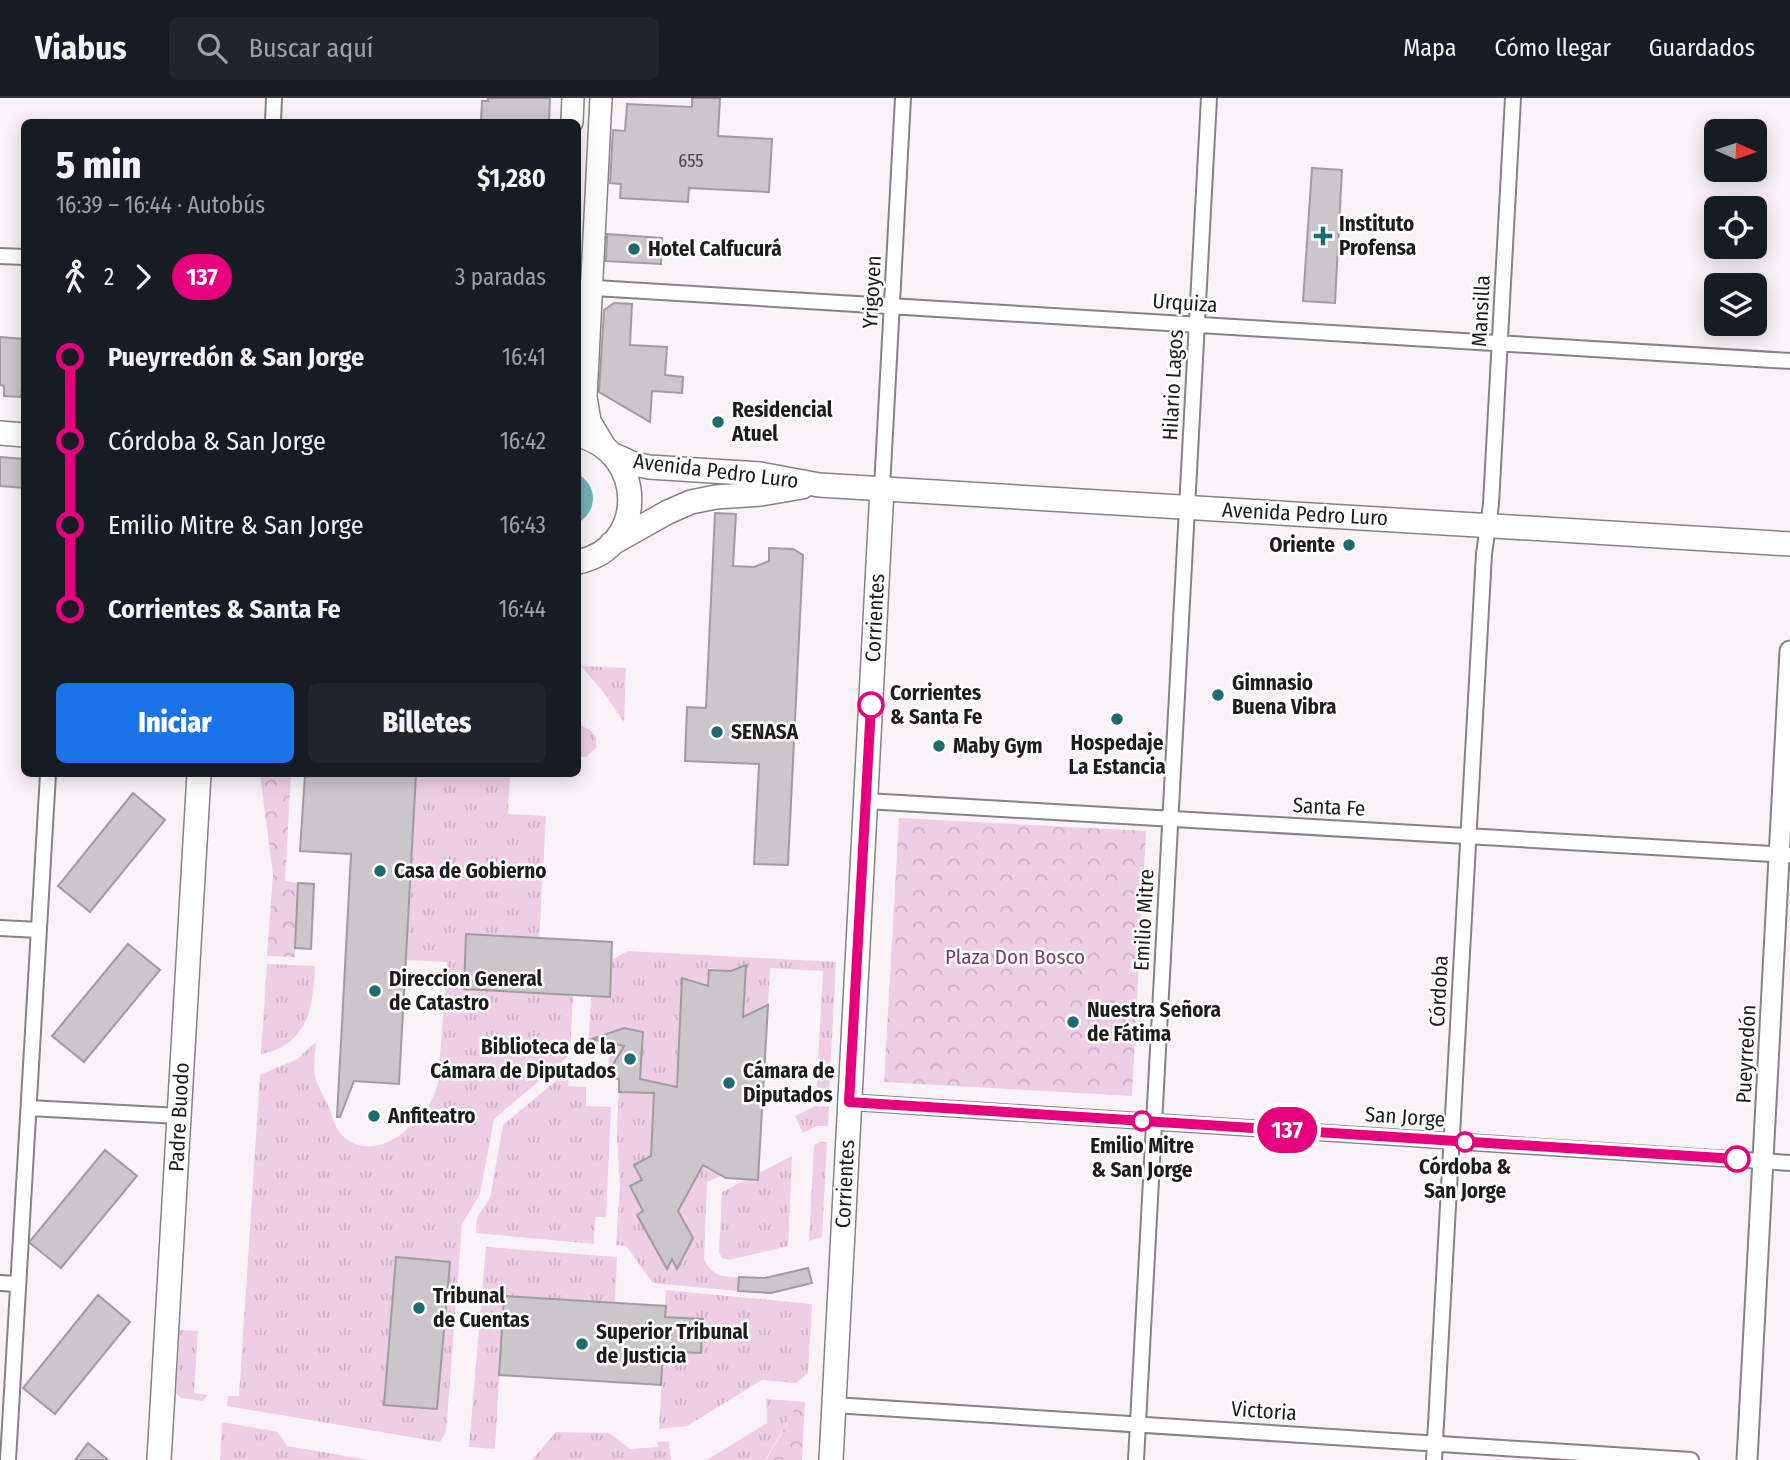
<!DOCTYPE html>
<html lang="es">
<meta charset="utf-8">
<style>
:root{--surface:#171b24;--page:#20242c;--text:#f1f3f6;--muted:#9ea1a6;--line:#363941;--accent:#1a73e8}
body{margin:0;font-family:"Fira Sans Condensed",sans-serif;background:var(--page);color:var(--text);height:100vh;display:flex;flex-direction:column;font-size:26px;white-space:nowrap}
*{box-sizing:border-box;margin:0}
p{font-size:23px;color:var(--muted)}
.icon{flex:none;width:38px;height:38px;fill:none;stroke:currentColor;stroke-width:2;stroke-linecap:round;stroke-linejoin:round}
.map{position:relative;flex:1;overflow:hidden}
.details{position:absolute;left:21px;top:21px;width:560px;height:658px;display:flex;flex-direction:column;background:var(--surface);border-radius:10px;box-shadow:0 4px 18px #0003}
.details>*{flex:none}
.badge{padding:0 14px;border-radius:23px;font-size:24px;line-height:46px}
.needle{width:46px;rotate:93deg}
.buttons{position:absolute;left:1704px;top:21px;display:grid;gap:14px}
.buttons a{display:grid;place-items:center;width:63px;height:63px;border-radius:10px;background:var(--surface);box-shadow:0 4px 18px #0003;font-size:35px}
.map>.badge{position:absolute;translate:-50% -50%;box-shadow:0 0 0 4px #fff}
.legs{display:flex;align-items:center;gap:10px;height:77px;padding:0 35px;font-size:23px}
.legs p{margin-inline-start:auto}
.headline{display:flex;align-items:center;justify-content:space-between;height:119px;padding:0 35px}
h1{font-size:38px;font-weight:800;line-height:52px}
.action{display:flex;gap:14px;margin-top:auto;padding:14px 35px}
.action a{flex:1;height:80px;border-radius:10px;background:var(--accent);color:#fff;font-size:28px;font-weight:800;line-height:80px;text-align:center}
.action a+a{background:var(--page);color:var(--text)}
ul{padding:0 35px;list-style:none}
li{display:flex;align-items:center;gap:24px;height:84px;font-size:26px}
li i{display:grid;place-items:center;width:10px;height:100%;margin:0 9px;background:currentColor}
li i::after{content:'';width:18px;height:18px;margin:-9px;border:5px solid;border-radius:50%;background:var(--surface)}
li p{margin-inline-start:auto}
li:first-child i{background:linear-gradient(#0000 50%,currentColor 0)}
li:last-child i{background:linear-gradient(currentColor 50%,#0000 0)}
header{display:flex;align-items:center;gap:42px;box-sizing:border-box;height:98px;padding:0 35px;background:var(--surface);border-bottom:2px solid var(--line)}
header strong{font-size:33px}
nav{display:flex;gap:38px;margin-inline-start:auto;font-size:24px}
.search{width:490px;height:63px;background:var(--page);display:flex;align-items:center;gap:18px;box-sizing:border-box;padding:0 24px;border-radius:10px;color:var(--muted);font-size:26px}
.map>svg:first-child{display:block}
.grass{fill:url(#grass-tufts)}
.forest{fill:url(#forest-crowns)}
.water{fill:#70b5b7}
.building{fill:#cbc6c9;stroke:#a09b9f;stroke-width:2}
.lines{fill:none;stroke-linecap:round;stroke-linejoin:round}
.minor-casing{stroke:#868285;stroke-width:18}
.tertiary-casing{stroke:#868285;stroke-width:23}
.secondary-casing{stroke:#868285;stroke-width:24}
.primary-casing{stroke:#868285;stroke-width:26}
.minor{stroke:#fff;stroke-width:14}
.tertiary{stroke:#fff;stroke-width:19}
.secondary{stroke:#fff;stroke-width:21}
.primary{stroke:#fff;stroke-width:23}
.line-1-casing{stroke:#fff;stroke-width:16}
.line-1{stroke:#e6007e;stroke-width:10}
.poi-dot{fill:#1e6b6d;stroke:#fff;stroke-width:2.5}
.stop-1-dot{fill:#fff;stroke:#e6007e;stroke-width:3.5}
.labels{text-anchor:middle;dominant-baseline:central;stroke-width:5;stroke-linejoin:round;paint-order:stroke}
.number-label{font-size:18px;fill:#484647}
.poi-label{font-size:21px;font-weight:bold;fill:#1d1b1c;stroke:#fff;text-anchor:start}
.street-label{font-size:21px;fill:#1d1b1c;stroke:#fff}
.stop-label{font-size:21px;font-weight:bold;fill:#1d1b1c;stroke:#fff}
.park-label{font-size:21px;fill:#773e6a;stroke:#fff}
</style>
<header>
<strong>Viabus</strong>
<div class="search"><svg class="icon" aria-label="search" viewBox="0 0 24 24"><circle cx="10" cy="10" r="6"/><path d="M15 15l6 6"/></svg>Buscar aquí</div>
<nav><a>Mapa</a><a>Cómo llegar</a><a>Guardados</a></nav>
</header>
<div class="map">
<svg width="1790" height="1362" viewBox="0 0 1790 1362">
<defs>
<pattern id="grass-tufts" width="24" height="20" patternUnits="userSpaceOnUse" patternTransform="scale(1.75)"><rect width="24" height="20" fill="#eecee5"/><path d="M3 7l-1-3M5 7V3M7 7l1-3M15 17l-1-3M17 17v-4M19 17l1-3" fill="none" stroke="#ccb0c4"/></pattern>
<pattern id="forest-crowns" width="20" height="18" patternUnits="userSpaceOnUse" patternTransform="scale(1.75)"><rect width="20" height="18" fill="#eecee5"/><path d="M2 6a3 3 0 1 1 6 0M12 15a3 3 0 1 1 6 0" fill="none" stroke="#ccb0c4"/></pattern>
</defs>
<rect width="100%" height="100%" fill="#f9f3f7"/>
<path class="grass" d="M581,568L626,570L624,624L604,595Z
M578,626L590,632L596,639V650L586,659H578Z
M416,676H510L508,716L546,718L536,894L573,897L570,957L494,1021L480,1096L462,1126L446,1334L440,1344L227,1308L228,1298H239L260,977L297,961L316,944C315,955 313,967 315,977C317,988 323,997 328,1007C332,1015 333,1024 338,1032C355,1057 386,1050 405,1033C424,1014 430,1012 438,985L447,864L406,862Z
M628,853L836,864L829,998H816L823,873L770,870L768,907L758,912V918L734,917L735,906L744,901L746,866L731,873L709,870L707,911L681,910L678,970L702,999L654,997L650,1076L641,1064L634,1067L644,1087L688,1019L721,1058V1078L707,1084L704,1161C712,1178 722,1179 739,1179L738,1193L653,1185L626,1148L616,1147L620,1087L617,1037L619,981L608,980L609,954L588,953L591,898L609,899L611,862Z
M267,866L315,868C313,909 308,947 261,956Z
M569,972L568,988L586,989V1008L611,1009L606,1119H595L594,1146L476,1135L477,1120L490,1100L503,1027Z
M815,1008L829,1009L828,1028H817L803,1035L795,1018Z
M820,1044H827L822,1139L809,1143L814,1047Z
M792,1058L788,1148L729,1162L722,1160L719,1154L722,1094Z
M486,1149L617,1159L615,1205L504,1198L495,1351L469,1349Z
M666,1192L812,1206L808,1275L796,1285L762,1282L687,1328L659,1331L664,1238L701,1255L703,1221L676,1219L664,1230Z
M180,1232L198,1233L194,1295L208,1297L203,1303L181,1300L176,1295Z
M766,1301L794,1303L793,1315L765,1362H707L767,1325Z
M222,1324L278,1334L287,1348L369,1362H220Z
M556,1334L609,1335L630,1351L658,1349V1344L669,1343L671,1362H532Z"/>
<path class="forest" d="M260,676H291L285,783L298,785L295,859L267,858L273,777Z
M899,720L1146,733L1132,998L884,984Z
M794,1303L805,1304L802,1362H766L793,1315Z"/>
<path class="water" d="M578,376C598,388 598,413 578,425Z"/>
<path class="building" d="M488,0H550L549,24H481L482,3H488Z
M692,0H720L718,38L772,41L769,94L689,90L688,104L620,100L621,86L610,85L613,32L625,33L627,6L692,9Z
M1312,70L1342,72L1335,205L1303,203Z
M607,136L662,140L661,166L606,163Z
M614,205L632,206L630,247L667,249L665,277L683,279L682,295L652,293L650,324L599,294L604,212Z
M0,239L24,241V290H22L21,299L4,298V288L0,287Z
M0,359L24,361V390L0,388Z
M715,415L736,416L733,468L754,469L769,463V450L793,451L803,457L788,767L754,766L759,666L685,663L687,609L706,610Z
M305,676H416L399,986L354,983L340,1019H337L351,756L300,753Z
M133,695L165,722L90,814L58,788Z
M298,785L314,786L311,851L295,850Z
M466,836L612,844L610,899L464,891Z
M128,846L160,872L84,964L52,938Z
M746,867L743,919L768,907L758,1082L726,1080L703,1067L678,1113L693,1140L677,1171L672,1161L667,1171L637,1117L643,1113L630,1088L642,1082L634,1067L651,1058L654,995L619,994V981L608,980L611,970L624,948L592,941L624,930L643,934L640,981L677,989L682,880L708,888L709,872L731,873Z
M105,1052L137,1078L61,1170L30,1145V1143Z
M396,1159L450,1164L437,1311L384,1307Z
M808,1170L812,1185L771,1195L738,1193L739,1179L765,1180Z
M98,1197L130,1224L55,1316L23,1290Z
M504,1198L666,1208L665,1219L703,1221L701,1255L663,1253L661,1287L499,1277Z
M88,1345L108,1362H75Z"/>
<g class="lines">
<g class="minor-casing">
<path id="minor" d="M273,24L274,0
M0,158L24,159
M578,189L1790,263
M882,390L903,0
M866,703L1790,757
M0,830L39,832
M849,1004L1790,1065
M29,1010L179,1018
M0,1185L18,1186
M834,1307L1691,1362
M8,1362L48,676
M1136,1362L1209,0
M1434,1362L1484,456L1491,406L1513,0"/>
</g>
<g class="tertiary-casing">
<path id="tertiary" d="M1747,1362L1790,553"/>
</g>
<g class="secondary-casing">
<path id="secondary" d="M601,0L586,299L590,323L606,350
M572,24L573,0"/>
</g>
<g class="primary-casing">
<path id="primary" d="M0,335L24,337
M578,337C646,354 648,449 578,464
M614,357L634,366L649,369L760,376L819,387L1790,446
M611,446L668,414L691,404L716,399L761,396L802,389
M159,1362L199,676
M831,1362L882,390"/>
</g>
<use href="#minor" class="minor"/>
<use href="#tertiary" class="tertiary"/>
<use href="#secondary" class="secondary"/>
<use href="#primary" class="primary"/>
</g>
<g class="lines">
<g class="line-1-casing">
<path id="line-1" d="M871,607L849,1004L1737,1061"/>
</g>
<use href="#line-1" class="line-1"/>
</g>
<g class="poi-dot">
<path d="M1319.5 127.5h7v7h7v7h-7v7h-7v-7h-7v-7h7z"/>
<circle cx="634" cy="151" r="7"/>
<circle cx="718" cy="324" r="7"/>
<circle cx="1349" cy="447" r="7"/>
<circle cx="1218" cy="597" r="7"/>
<circle cx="1117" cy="621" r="7"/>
<circle cx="717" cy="634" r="7"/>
<circle cx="939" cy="648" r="7"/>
<circle cx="380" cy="773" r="7"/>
<circle cx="375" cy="893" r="7"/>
<circle cx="1073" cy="924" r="7"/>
<circle cx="630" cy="961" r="7"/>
<circle cx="729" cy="985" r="7"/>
<circle cx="374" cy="1018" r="7"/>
<circle cx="419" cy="1210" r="7"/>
<circle cx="582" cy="1246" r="7"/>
</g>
<g class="stop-1-dot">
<circle cx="871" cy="607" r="12"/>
<circle cx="1142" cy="1023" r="9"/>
<circle cx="1465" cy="1044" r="9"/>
<circle cx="1737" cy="1061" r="12"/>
</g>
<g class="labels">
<g class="number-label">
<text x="691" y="63">655</text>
</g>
<g class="poi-label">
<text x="1339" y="126">Instituto<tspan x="1339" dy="24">Profensa</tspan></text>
<text x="648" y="151">Hotel Calfucurá</text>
<text x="732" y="312">Residencial<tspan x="732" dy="24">Atuel</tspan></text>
<text x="1335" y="447" text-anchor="end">Oriente</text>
<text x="1232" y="585">Gimnasio<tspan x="1232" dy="24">Buena Vibra</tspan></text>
<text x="731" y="634">SENASA</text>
<text x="1117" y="645" text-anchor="middle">Hospedaje<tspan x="1117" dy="24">La Estancia</tspan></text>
<text x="953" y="648">Maby Gym</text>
<text x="394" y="773">Casa de Gobierno</text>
<text x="389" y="881">Direccion General<tspan x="389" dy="24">de Catastro</tspan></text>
<text x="1087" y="912">Nuestra Señora<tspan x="1087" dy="24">de Fátima</tspan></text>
<text x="616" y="949" text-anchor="end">Biblioteca de la<tspan x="616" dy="24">Cámara de Diputados</tspan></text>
<text x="743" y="973">Cámara de<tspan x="743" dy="24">Diputados</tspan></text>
<text x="388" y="1018">Anfiteatro</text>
<text x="433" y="1198">Tribunal<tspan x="433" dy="24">de Cuentas</tspan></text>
<text x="596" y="1234">Superior Tribunal<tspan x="596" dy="24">de Justicia</tspan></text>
</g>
<g class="street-label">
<text transform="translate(872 194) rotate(-87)">Yrigoyen</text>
<text transform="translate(1185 205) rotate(4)">Urquiza</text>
<text transform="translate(1481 213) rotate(-87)">Mansilla</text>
<text transform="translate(1173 287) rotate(-87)">Hilario Lagos</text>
<text transform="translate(716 373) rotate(7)">Avenida Pedro Luro</text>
<text transform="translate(1305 416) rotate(3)">Avenida Pedro Luro</text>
<text transform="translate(875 520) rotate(-87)">Corrientes</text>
<text transform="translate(1329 709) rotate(3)">Santa Fe</text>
<text transform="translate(1144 822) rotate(-87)">Emilio Mitre</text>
<text transform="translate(1439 893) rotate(-87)">Córdoba</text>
<text transform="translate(1746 956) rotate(-87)">Pueyrredón</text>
<text transform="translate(179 1019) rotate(-87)">Padre Buodo</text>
<text transform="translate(1405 1019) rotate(4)">San Jorge</text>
<text transform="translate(845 1086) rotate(-87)">Corrientes</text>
<text transform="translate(1264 1313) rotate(4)">Victoria</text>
</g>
<g class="stop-label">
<text x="890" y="595" text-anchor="start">Corrientes<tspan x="890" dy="24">&amp; Santa Fe</tspan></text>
<text x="1142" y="1048">Emilio Mitre<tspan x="1142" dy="24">&amp; San Jorge</tspan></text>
<text x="1465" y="1069">Córdoba &amp;<tspan x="1465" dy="24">San Jorge</tspan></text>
</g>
<g class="park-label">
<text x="1015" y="859">Plaza Don Bosco</text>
</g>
</g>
</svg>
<div class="buttons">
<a><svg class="needle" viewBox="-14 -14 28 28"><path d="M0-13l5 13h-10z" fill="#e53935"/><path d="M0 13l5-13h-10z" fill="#9ea1a6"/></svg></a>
<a><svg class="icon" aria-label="locate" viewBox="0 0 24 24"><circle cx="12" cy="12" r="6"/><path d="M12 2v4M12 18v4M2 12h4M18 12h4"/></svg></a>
<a><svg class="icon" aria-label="layers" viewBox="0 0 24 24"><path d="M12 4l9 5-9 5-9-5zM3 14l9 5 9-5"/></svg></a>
</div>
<b class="badge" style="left:1287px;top:1032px;background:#e6007e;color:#fff">137</b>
<section class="details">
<div class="headline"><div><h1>5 min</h1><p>16:39 – 16:44 · Autobús</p></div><b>$1,280</b></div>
<div class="legs"><svg class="icon" aria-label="walk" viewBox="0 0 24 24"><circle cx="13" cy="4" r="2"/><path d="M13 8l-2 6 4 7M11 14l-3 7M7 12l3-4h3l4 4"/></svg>2<svg class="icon" aria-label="forward" viewBox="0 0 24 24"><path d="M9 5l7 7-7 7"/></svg><b class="badge" style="background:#e6007e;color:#fff">137</b><p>3 paradas</p></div>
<ul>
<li><i style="color:#e6007e"></i><b>Pueyrredón &amp; San Jorge</b><p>16:41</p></li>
<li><i style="color:#e6007e"></i><span>Córdoba &amp; San Jorge</span><p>16:42</p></li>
<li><i style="color:#e6007e"></i><span>Emilio Mitre &amp; San Jorge</span><p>16:43</p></li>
<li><i style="color:#e6007e"></i><b>Corrientes &amp; Santa Fe</b><p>16:44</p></li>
</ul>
<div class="action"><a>Iniciar</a><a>Billetes</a></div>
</section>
</div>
